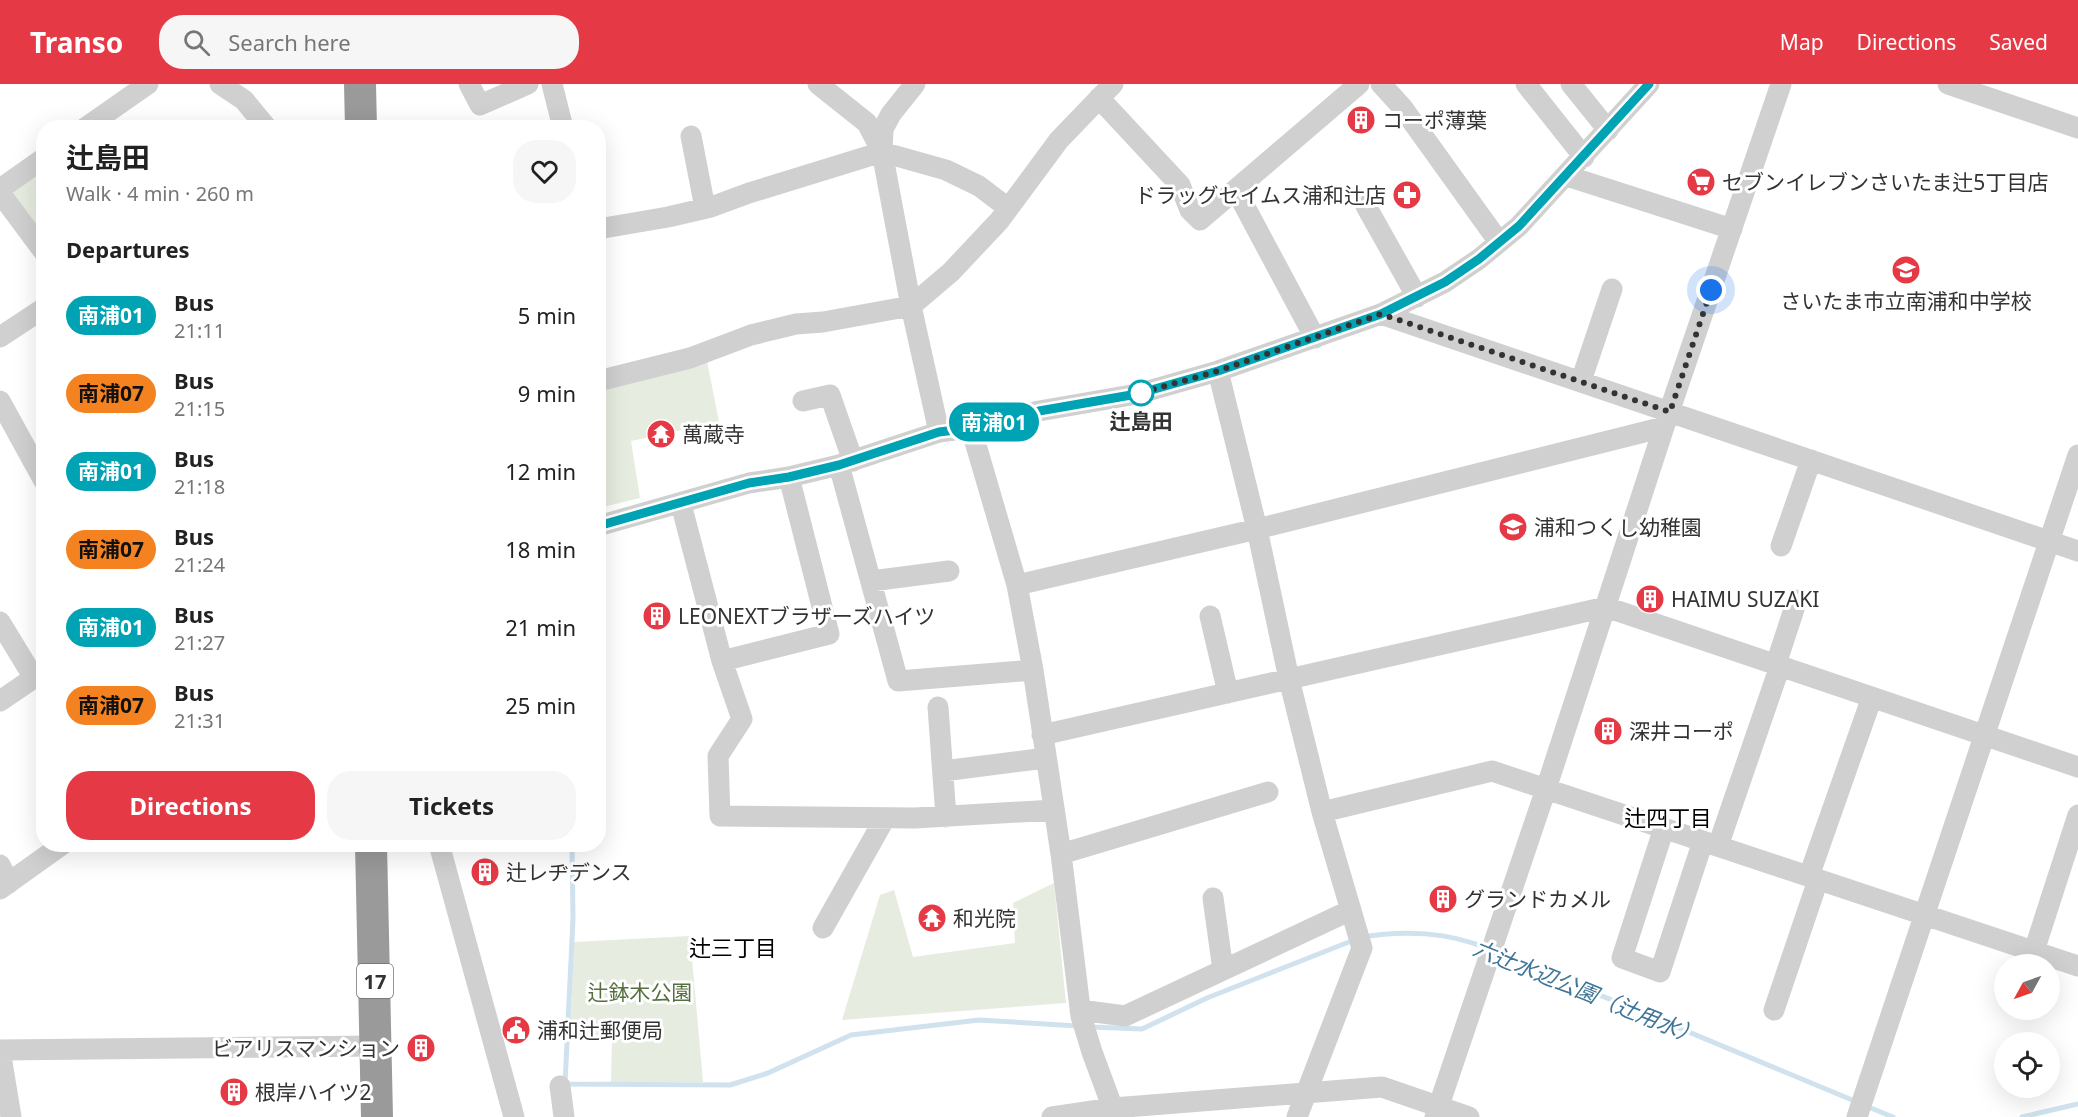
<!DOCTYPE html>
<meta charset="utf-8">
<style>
:root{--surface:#fff;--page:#f6f6f6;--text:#222;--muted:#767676;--accent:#e63946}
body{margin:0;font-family:"Noto Sans","Noto Sans JP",sans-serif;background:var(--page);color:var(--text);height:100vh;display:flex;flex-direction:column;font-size:22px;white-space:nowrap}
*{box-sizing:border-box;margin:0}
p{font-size:20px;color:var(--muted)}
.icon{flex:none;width:33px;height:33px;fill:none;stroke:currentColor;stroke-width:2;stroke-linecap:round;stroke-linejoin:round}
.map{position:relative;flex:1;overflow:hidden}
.details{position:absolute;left:36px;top:36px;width:570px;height:732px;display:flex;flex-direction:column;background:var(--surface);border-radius:24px;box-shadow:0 6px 24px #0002}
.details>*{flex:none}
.badge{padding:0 12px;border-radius:20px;font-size:21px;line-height:39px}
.needle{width:39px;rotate:230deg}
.tools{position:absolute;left:1994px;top:870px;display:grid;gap:12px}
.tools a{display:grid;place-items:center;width:66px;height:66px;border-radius:50%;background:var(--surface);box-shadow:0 6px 24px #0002;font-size:30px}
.you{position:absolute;width:30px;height:30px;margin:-15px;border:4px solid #fff;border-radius:50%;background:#1a73e8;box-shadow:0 0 0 9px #1a73e833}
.map>.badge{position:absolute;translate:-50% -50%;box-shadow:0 0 0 3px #fff}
h2{padding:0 30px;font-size:22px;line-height:54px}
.round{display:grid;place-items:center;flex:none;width:63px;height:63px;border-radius:24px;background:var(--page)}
.headline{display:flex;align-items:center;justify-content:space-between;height:102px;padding:0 30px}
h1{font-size:28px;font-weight:700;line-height:45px}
.action{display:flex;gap:12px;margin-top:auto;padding:12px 30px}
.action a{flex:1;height:69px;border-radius:24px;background:var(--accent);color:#fff;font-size:24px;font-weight:700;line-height:69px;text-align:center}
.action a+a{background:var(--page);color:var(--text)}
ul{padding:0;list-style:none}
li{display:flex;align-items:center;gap:18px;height:78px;padding:0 30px}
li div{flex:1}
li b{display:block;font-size:22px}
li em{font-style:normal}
li .badge{min-width:66px;font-weight:700;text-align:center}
header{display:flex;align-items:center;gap:36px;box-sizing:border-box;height:84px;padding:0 30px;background:var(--accent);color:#fff}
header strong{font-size:28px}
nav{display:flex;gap:33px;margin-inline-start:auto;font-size:21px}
.search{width:420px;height:54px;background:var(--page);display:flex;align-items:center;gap:15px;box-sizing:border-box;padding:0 21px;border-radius:24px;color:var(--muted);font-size:22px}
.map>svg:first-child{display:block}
.green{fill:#e6ecdf}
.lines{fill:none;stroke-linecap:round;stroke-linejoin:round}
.stream{stroke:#cfe2ee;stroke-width:5}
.minor{stroke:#d0d0d0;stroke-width:21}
.highway{stroke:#9a9a9a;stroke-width:32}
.line-casing{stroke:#fff;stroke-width:14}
.line{stroke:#00a3b4;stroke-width:9}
.walk{stroke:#333;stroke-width:6;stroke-dasharray:0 10.8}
.stop-dot{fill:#fff;stroke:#00a3b4;stroke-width:3}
.labels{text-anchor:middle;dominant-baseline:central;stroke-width:6;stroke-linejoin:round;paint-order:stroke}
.shield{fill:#fff;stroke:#707070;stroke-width:1.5}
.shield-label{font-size:20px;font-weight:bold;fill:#333}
.poi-label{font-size:21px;fill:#333;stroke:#fff;text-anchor:start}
.stop-label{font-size:21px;font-weight:bold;fill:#333;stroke:#fff}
.park-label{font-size:21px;fill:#56703f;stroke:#fff}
.neighbourhood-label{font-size:22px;fill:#000;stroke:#fff}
.water-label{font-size:22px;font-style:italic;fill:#3f7597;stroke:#fff}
</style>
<header>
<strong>Transo</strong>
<div class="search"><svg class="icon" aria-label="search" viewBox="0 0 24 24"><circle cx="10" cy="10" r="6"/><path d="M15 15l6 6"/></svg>Search here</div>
<nav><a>Map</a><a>Directions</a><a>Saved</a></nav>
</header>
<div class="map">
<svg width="2078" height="1033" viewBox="0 0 2078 1033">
<rect width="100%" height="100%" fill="#fff"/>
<path class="green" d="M43,82V154L12,112L15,103Z
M707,277L719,338L631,357L640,414L599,424V306Z
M1054,799L1066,919L842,936L880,811L894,806L913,873L1015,859L1013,819Z
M690,852L703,998H611L612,954L570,957L574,858Z"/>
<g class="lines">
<path class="stream" d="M572,760L573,835L565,1000L730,1001L768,989L851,951L979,936L1078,942
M1362,853C1403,846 1448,848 1486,864
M1494,867L1857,1018
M1091,943L1142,945L1207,914L1354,856
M1866,1022L1893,1033
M2022,1033L2078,1020"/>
<path class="minor" d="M220,0L244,16L267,44
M469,0L480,21L528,0
M552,0L563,44
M818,0L867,39L882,68
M915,0L891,30L883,45L882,68L911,222L939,348
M1381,0L1402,23L1499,158
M1526,0L1584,73
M1571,0L1608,46
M1948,0L2078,44
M1099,14L1180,101L1190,126L1200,136L1359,0
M85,44L148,0
M691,52L705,124
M1567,92L1732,145
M0,105L44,74
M1236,106L1315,254
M0,109L44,168
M1366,122L1417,213
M598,145L668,133L711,123L749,109L882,68L946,86L979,102L1008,124
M1381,230L2078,467
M0,253L44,224
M1218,287L1257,445L1289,595L1322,728L1362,864L1297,1033
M598,297L690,274L751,251L796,240L823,238L911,222L951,188L999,137L1059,56L1113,0
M1581,297L1612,205
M0,317L44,397
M803,317L830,311L853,377
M971,344L1017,501L1033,586L1061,770L1081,932L1092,968L1116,1033
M839,381L898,597L1033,586
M681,420L722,577L742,635L718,672L720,732L915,734L1054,726
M598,442L749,399L789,393L839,381L939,348L971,344L1039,327L1137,310L1218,287L1381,230L1445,198L1479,175L1519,142L1649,0
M1781,462L1811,376
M871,497L949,487
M1017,501L1257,445L1664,343
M1210,532L1228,609
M0,538L34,594
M722,577L829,550L789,393
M1776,580L1797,516
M0,617L44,587
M938,623L946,733
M1042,651L1606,523L2078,683
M943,687L1046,674
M1322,728L1492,687L2078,882
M1664,744L1622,874L1660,888L1703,757
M439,760L514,1033
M1718,762L1780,582
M1061,770L1268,708
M0,781L9,799
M1809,792L1872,613
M0,805L63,760
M1213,814L1223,886
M823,844L885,734
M2034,867L2078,731
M1080,926L1125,932L1351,826
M1774,926L1818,796
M0,966L376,962
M0,966L11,1033
M560,1002L564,1033
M1052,1033L1113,1024L1382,1003L1469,1033
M1435,1033L1546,705L1664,343L1781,0
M1857,1033L2078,371"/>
<path class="highway" d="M360,0L361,44
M371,760L377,1033"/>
</g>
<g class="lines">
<g class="line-casing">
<path id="line" d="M598,442L749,399L789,393L839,381L939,348L971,344L1039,327L1137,310L1218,287L1381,230L1445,198L1479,175L1519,142L1649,0"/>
</g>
<use href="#line" class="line"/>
<path class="walk" d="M1141,309L1137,310L1218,287L1381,230L1670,328L1711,206"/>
</g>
<defs>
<g id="building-disc" transform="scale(1.5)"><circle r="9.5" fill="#e63946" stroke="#fff"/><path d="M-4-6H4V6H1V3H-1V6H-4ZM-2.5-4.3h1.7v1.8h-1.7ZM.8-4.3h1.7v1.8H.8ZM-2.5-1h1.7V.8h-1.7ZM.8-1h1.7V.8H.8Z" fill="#fff"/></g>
<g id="supermarket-disc" transform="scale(1.5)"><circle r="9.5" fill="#e63946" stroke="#fff"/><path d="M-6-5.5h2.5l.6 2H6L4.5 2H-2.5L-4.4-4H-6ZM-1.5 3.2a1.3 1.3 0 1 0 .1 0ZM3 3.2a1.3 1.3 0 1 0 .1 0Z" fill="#fff"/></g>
<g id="pharmacy-disc" transform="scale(1.5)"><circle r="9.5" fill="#e63946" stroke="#fff"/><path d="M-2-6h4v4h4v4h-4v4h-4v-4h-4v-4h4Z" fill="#fff"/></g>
<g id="school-disc" transform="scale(1.5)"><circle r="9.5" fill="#e63946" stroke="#fff"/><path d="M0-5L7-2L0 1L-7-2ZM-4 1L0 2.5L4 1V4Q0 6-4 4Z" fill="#fff"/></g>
<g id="temple-disc" transform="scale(1.5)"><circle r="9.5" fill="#e63946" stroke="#fff"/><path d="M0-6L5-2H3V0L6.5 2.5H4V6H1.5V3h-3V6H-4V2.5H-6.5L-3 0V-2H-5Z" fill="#fff"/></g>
<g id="civic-disc" transform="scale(1.5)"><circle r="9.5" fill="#e63946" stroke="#fff"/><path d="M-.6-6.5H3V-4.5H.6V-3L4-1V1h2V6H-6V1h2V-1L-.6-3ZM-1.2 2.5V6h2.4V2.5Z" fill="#fff"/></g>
</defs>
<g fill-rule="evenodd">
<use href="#building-disc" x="1361" y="36"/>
<use href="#supermarket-disc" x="1701" y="98"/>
<use href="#pharmacy-disc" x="1407" y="111"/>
<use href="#school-disc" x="1906" y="186"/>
<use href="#temple-disc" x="661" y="350"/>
<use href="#school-disc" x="1513" y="443"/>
<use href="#building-disc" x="1650" y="515"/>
<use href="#building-disc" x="657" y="532"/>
<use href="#building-disc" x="1608" y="647"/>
<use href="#building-disc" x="485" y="788"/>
<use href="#building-disc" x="1443" y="815"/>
<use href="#temple-disc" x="932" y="834"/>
<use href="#civic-disc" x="516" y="946"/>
<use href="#building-disc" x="421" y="964"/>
<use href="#building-disc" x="234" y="1008"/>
</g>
<circle class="stop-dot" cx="1141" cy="309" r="12"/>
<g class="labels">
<rect class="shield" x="357" y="880" width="36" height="34" rx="4.5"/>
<g class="shield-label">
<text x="375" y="897">17</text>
</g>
<g class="poi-label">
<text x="1382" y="36">コーポ薄葉</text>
<text x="1722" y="98">セブンイレブンさいたま辻5丁目店</text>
<text x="1386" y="111" text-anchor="end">ドラッグセイムス浦和辻店</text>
<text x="1906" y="217" text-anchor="middle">さいたま市立南浦和中学校</text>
<text x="682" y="350">萬蔵寺</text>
<text x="1534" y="443">浦和つくし幼稚園</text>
<text x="1671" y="515">HAIMU SUZAKI</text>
<text x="678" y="532">LEONEXTブラザーズハイツ</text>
<text x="1629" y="647">深井コーポ</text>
<text x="506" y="788">辻レヂデンス</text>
<text x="1464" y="815">グランドカメル</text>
<text x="953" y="834">和光院</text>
<text x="537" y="946">浦和辻郵便局</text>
<text x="400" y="964" text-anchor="end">ビアリスマンション</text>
<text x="255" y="1008">根岸ハイツ2</text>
</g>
<g class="stop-label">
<text x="1141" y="337">辻島田</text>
</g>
<g class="park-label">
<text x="640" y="908">辻鉢木公園</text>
</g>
<g class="neighbourhood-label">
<text x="1668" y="733">辻四丁目</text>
<text x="733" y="863">辻三丁目</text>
</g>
<g class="water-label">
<text transform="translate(1587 907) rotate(22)">六辻水辺公園（辻用水）</text>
</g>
</g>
</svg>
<div class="tools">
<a><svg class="needle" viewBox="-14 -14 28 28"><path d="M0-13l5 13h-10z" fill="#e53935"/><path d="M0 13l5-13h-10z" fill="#767676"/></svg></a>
<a><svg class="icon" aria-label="locate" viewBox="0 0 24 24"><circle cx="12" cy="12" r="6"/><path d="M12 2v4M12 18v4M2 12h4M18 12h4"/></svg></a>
</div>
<div class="you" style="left:1711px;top:206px"></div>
<b class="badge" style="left:994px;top:338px;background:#00a3b4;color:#fff">南浦01</b>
<section class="details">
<div class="headline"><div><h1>辻島田</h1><p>Walk · 4 min · 260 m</p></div><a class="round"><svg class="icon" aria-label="heart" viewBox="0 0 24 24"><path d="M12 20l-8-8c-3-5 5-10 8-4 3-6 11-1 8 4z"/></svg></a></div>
<h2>Departures</h2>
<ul>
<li><span class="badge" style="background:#00a3b4;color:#fff">南浦01</span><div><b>Bus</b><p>21:11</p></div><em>5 min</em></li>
<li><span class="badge" style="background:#f58220;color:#111">南浦07</span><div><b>Bus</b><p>21:15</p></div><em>9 min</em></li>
<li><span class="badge" style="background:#00a3b4;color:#fff">南浦01</span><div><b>Bus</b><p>21:18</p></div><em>12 min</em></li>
<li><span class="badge" style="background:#f58220;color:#111">南浦07</span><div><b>Bus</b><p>21:24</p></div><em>18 min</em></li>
<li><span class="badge" style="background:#00a3b4;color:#fff">南浦01</span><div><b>Bus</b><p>21:27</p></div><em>21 min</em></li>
<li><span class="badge" style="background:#f58220;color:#111">南浦07</span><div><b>Bus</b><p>21:31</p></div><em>25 min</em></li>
</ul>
<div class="action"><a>Directions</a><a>Tickets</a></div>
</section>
</div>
